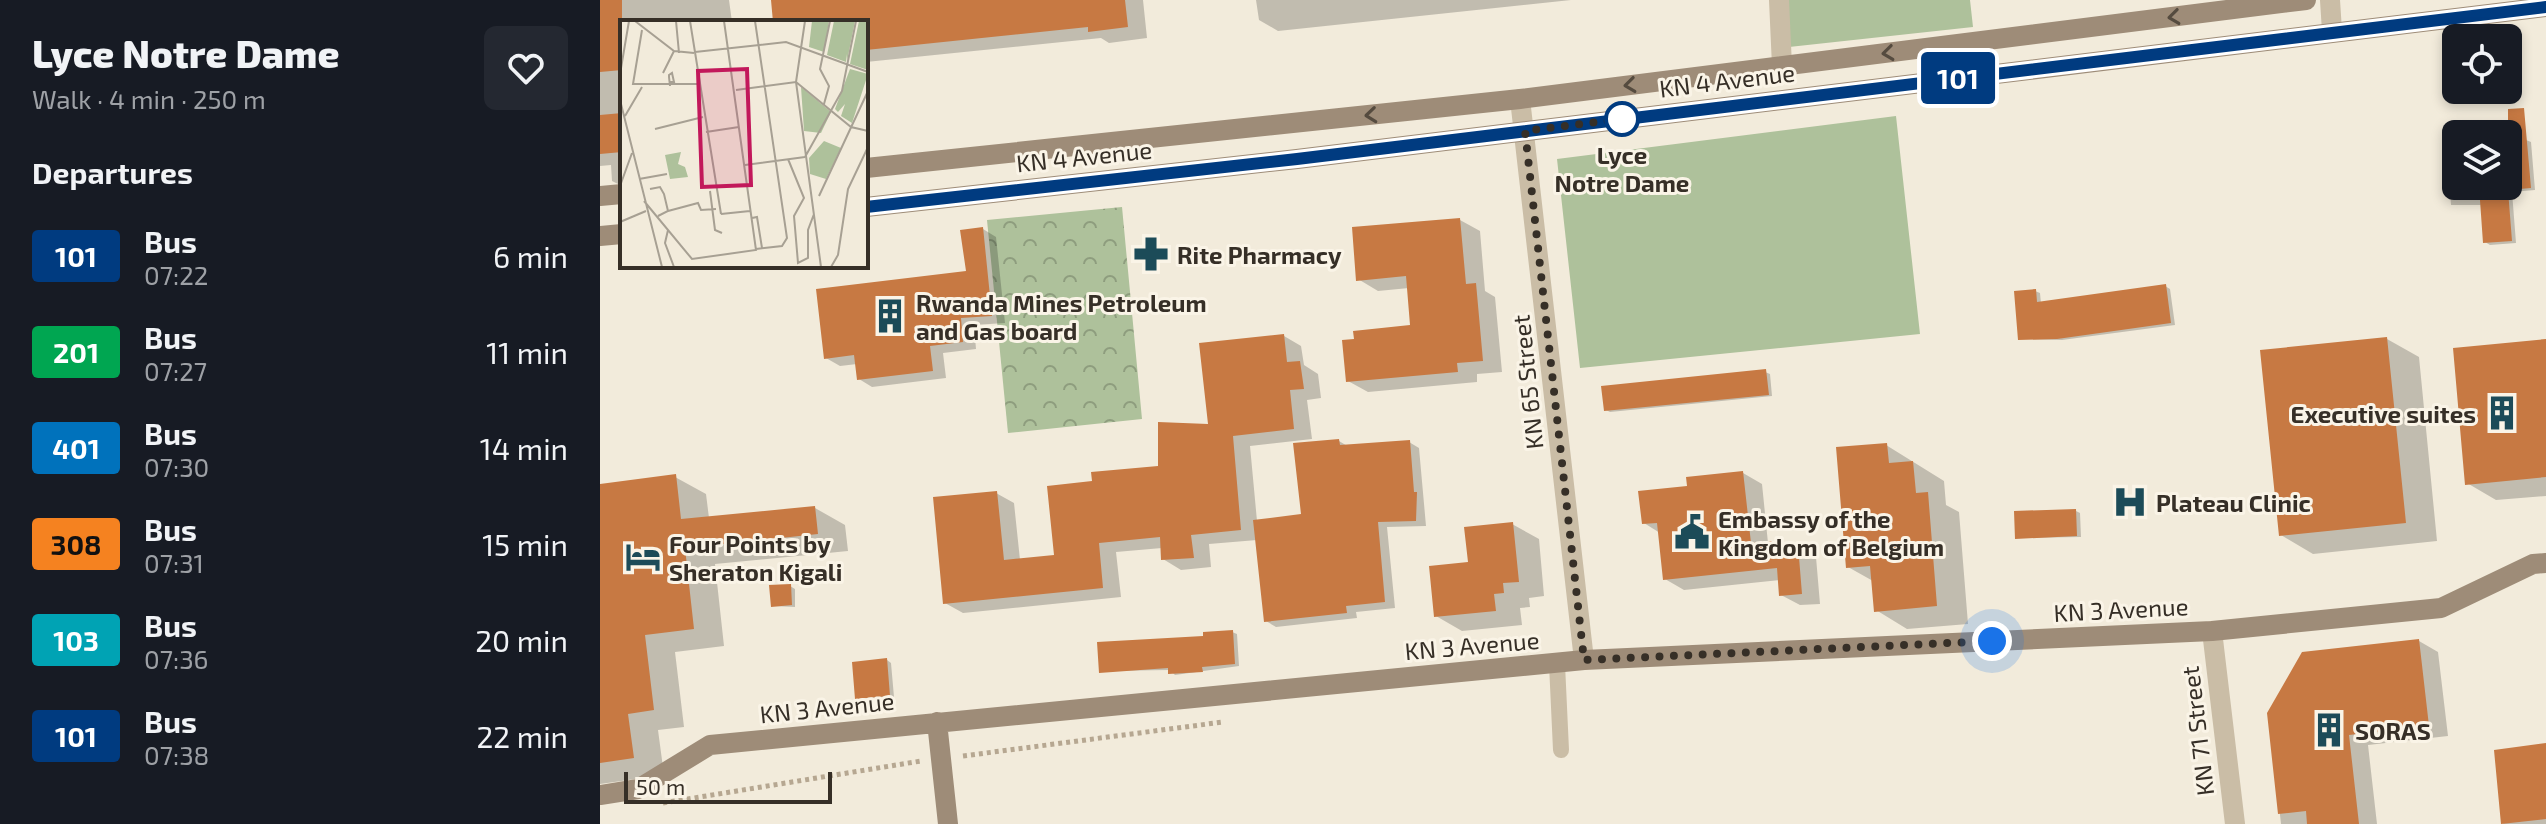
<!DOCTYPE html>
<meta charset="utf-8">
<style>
:root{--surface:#171b24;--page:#242831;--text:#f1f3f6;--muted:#9ea1a6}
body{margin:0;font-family:"Exo 2",sans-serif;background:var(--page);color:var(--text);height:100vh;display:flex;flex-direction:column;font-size:30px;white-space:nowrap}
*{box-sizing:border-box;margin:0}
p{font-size:26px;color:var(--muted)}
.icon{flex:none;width:44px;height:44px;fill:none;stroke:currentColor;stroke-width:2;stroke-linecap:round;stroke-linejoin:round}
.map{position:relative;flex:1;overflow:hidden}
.drawer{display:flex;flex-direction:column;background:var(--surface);width:600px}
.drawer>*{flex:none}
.badge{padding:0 16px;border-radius:6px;font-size:28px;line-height:52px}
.buttons{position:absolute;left:1842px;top:24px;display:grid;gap:16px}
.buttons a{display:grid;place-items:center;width:80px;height:80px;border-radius:12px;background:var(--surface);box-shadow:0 4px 12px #0003;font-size:40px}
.scale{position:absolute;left:24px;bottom:20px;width:208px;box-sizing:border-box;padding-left:8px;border:4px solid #362f27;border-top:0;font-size:22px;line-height:28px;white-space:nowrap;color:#362f27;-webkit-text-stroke:6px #faf4e7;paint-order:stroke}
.you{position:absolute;width:40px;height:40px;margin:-20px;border:6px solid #fff;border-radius:50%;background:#1a73e8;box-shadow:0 0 0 12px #1a73e833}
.map>.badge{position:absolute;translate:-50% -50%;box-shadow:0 0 0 4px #fff}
h2{padding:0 32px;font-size:30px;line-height:72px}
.round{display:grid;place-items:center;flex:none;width:84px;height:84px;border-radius:12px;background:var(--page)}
.head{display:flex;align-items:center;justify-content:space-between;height:136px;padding:0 32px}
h1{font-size:38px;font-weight:800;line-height:60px}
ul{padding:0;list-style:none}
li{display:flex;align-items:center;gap:24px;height:96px;padding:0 32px}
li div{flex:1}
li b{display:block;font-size:30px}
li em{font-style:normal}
li .badge{min-width:88px;font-weight:700;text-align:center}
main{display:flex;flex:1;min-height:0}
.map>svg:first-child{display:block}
.green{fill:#aec19b}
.park{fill:url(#park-crowns)}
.shadow{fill:#0003}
.building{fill:#c77943}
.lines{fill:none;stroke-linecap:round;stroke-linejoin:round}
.path{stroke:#b6a791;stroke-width:5;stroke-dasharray:4 4;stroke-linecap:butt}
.lane{stroke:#cabda6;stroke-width:16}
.street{stroke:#cabda6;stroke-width:20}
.secondary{stroke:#9e8c78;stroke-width:20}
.oneway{stroke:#554b3f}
.line-casing{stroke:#fff;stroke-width:18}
.line{stroke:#003b80;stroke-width:12}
.walk{stroke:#362f27;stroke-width:8;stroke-dasharray:0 14.4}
.stop-dot{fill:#fff;stroke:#003b80;stroke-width:4}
.labels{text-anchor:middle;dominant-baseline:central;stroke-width:6;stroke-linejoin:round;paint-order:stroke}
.street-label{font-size:24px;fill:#362f27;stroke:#faf4e7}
.stop-label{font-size:24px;font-weight:bold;fill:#362f27;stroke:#faf4e7}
.poi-label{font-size:24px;font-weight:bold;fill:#362f27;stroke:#faf4e7;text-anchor:start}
.inset-road{fill:none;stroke:#a7a093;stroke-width:2}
.view{fill:#c2185b;fill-opacity:0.15;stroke:#c2185b;stroke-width:4}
.inset-edge{fill:none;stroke:#362f27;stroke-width:4}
</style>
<main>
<section class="drawer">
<div class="head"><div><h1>Lyce Notre Dame</h1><p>Walk · 4 min · 250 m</p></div><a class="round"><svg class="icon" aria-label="heart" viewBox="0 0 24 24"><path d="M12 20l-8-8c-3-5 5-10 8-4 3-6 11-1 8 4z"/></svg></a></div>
<h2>Departures</h2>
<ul>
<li><span class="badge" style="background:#003b80;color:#fff">101</span><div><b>Bus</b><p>07:22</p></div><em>6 min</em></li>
<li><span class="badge" style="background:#00a651;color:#fff">201</span><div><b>Bus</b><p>07:27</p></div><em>11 min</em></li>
<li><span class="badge" style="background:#0072bc;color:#fff">401</span><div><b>Bus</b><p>07:30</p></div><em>14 min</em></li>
<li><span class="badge" style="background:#f58220;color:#111">308</span><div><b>Bus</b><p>07:31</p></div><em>15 min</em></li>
<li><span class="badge" style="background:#00a3b4;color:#fff">103</span><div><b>Bus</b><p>07:36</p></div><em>20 min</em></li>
<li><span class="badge" style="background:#003b80;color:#fff">101</span><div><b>Bus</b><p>07:38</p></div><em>22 min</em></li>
</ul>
</section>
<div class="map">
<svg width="1946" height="824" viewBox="0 0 1946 824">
<defs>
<pattern id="park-crowns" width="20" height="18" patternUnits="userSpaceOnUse" patternTransform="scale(2)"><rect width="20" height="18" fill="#aec19b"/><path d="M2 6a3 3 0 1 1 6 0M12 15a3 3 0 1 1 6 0" fill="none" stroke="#8e9d7e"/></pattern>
</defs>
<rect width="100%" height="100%" fill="#f2ebdb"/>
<path class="green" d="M1185,0H1370L1373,27L1189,47Z
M1296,116L1320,334L980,368L957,159Z"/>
<path class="park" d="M522,207L542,419L408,433L387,220Z"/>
<path class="shadow" d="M0,0H129L132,22H22V186L12,181L11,165L0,166Z
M173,0H543L547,38L509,43L501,38L266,62V22H175Z
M656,0H971L678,31L659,20Z
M1926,140L1931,142L1935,190L1912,192L1916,243L1890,245L1885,242L1882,205H1851L1846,146L1856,145V186H1908V141Z
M860,220L880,231L885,291L895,297L902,372L877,374V382L768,392L748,381L812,327L809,288L778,291L758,279Z
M383,229L396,237L405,323L374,325L376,349L343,353L346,378L272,387L259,379L257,364L240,366L226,358L368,273Z
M1565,286L1570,289L1575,325L1462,340L1420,339L1435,291L1440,293L1441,304Z
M684,336L701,346L704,365L718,374L721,398L707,400L712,439L650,446L657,521L703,516L739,441L749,447L809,442L819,448L826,526L787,527L795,608L756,612L757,618L676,627L666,621L657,540L609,544L611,567L581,570L563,559L562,548L516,552L521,597L363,613L345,603L396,493L414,503L420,560L456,557L494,483L560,467L611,426Z
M1787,339L1819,357L1837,541L1713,554L1681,535Z
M1946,341V496L1896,500L1867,483Z
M1165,372L1170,374L1172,396L1010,412L1006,410Z
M1286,445L1344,481L1346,505L1359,512L1368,624L1307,629L1276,610L1273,581L1248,567Z
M1143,473L1162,484L1168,543L1182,548L1197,547L1216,557L1220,604L1200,605L1181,595L1180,580L1084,590L1065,579L1060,533L1044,523L1089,488Z
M75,477L106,494L109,518L215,508L245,525L248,551L115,564L124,646L75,652L84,727L58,730L64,775L0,784V486Z
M1476,511L1480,513L1481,537L1417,538Z
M912,524L939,539L944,596L929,598L930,607L920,608L922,625L862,631L836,616L870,564Z
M190,586L195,589V607L173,606Z
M632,632L637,634L639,666L575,675L570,670L501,671Z
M1819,641L1838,652L1848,736L1768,745L1777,824H1681L1669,713Z
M287,660L291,663L294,697L257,698Z
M1946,745V824H1903Z"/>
<path class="building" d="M0,0H22V70L0,72Z
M171,0H525L528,27L488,32V27L266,50V22H173Z
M1924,108L1931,188L1908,190L1912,241L1883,243L1879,186L1908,189V109Z
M22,113V152L0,154V115Z
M860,218L866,284L876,283L883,361L857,363L858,372L746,382L742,340L754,339L753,331L810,325L806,276L756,281L752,227Z
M383,227L392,316L361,318L363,342L330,346L333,371L257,380L254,355L224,359L216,289L366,271L360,230Z
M1566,284L1571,323L1457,339L1418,340L1414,291L1436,289L1437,302Z
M684,334L687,362L700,361L704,389L690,390L694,429L633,436L641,530L591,535L594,558L561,560L560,537L499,543L503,588L343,604L333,497L397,491L404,560L454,555L447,486L492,481L491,472L558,466V422L608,424L599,343Z
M1787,337L1806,523L1679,536L1660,350Z
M1946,339V477L1865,485L1853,348Z
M1166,369L1169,395L1004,411L1001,386Z
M739,439L740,445L810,440L814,492H817L816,521L778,522L785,602L746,606L747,613L664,622L653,520L701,514L693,443Z
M1287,443L1289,463L1313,461L1316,493L1328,492L1337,606L1274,612L1270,566L1246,568L1236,447Z
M1143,471L1151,543L1172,541L1173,547L1198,545L1202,594L1179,596L1177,568L1063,580L1057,523L1042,524L1038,491L1087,486L1086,477Z
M76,474L81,519L215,506L218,534L85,548L94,629L45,635L54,710L28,714L34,758L0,763V484Z
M1476,509L1477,536L1415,539L1414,511Z
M913,522L919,582L903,583L904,593L894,594L896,611L834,617L829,566L868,562L864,527Z
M191,584L192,605L171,607L169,585Z
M633,630L635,664L602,667L603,672L568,674V668L499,673L497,642L603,636V632Z
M1819,639L1829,726L1749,735L1759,824H1707L1706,811L1678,814L1667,713L1702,652Z
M287,658L290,696L255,699L252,662Z
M1946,743V819L1901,824L1894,750Z"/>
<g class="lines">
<path class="path" d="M363,756L623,722
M63,803L321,761"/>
<path class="lane" d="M957,664L961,750"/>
<path class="street" d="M1179,0L1182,66
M1730,0L1732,31
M920,99L984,660
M1612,631L1635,824"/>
<path class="secondary" d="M266,168L920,99L1706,0
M0,196L22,194
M266,207L697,159L1946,7
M0,236L22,234
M337,722L348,824
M0,795L38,789L110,745L984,660L1612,631L1841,608L1933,564L1946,563"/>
</g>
<defs><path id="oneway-chevron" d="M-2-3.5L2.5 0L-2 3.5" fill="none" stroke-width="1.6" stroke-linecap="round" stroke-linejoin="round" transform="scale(2)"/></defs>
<g class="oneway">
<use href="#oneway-chevron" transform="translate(1574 17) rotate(173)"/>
<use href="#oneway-chevron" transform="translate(1288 53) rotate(173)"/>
<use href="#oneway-chevron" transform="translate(1030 85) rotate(173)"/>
<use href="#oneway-chevron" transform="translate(771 115) rotate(174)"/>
</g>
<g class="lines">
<g class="line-casing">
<path id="line" d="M266,207L697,159L1946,7"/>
</g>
<use href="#line" class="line"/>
<path class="walk" d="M1022,119L925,131L984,660L1392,641"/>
</g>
<defs>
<g id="pharmacy-bare" transform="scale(2.76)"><path d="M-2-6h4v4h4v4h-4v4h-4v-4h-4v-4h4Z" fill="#1c4b58" stroke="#faf4e7" stroke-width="2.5" paint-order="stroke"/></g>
<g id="building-bare" transform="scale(2.76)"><path d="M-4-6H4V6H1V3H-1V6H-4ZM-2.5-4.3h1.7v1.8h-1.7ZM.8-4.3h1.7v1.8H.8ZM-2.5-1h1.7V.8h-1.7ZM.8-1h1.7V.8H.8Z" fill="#1c4b58" stroke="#faf4e7" stroke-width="2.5" paint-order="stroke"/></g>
<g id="hospital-bare" transform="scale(2.76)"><path d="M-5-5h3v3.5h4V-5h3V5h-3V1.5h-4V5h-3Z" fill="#1c4b58" stroke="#faf4e7" stroke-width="2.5" paint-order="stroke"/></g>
<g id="civic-bare" transform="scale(2.76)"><path d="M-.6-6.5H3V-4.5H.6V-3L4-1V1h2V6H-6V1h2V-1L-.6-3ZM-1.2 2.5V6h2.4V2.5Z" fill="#1c4b58" stroke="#faf4e7" stroke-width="2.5" paint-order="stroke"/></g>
<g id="hotel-bare" transform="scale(2.76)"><path d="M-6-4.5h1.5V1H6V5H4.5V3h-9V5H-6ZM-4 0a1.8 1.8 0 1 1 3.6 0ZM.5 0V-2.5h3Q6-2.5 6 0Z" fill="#1c4b58" stroke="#faf4e7" stroke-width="2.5" paint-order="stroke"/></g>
</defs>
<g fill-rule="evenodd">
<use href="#pharmacy-bare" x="551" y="254"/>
<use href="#building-bare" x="290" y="316"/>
<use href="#building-bare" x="1902" y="413"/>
<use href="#hospital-bare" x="1530" y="502"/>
<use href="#civic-bare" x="1092" y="532"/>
<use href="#hotel-bare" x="43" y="557"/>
<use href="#building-bare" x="1729" y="730"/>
</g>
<circle class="stop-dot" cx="1022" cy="119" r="16"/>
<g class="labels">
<g class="street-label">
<text transform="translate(1127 80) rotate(-7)">KN 4 Avenue</text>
<text transform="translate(484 156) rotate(-6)">KN 4 Avenue</text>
<text transform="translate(927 382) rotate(-96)">KN 65 Street</text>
<text transform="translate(1521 609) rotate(-3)">KN 3 Avenue</text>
<text transform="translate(872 645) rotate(-5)">KN 3 Avenue</text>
<text transform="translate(227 707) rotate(-6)">KN 3 Avenue</text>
<text transform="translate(1597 731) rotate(-97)">KN 71 Street</text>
</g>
<g class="stop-label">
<text x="1022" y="154">Lyce<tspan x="1022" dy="28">Notre Dame</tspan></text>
</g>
<g class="poi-label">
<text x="577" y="254">Rite Pharmacy</text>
<text x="316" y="302">Rwanda Mines Petroleum<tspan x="316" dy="28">and Gas board</tspan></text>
<text x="1876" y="413" text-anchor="end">Executive suites</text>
<text x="1556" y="502">Plateau Clinic</text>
<text x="1118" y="518">Embassy of the<tspan x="1118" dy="28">Kingdom of Belgium</tspan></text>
<text x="69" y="543">Four Points by<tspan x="69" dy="28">Sheraton Kigali</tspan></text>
<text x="1755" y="730">SORAS</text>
</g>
</g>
<g transform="translate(20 20)">
<rect width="248" height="248" fill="#f2ebdb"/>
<path d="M192,1H209L204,32L189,27ZM214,1H235L227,41V34L226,42L207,35ZM239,1H248V50L230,44ZM230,49L248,54L232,103L221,96L225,84L218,92L215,89ZM181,67L211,92L201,113L184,111ZM204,121L221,128L206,159L190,154L189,138ZM61,132L58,144L65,147L68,157L50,159L45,135Z" fill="#aec19b"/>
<path class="inset-road" d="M15,1L54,31L74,33M56,1L59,33M70,1L101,194M135,1L167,218L162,226L136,229M185,1L176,62L201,247M22,10L13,64H80M75,32L166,22L248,52M43,53L54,31M0,54L9,1M50,62H54L52,53L49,55V57L50,66M116,70L176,62L231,107L248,111M0,80L42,247M204,84L209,66L200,49L210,1M5,96L22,67M35,109L83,97M86,112L119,107M185,137L222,71L236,1M168,139L184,178L174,196L178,243L188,238V210L194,194M125,145L185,137M19,159L47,154M0,166L12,133M30,169L40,167L44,174L48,191L38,196M90,171L95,210L102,213M199,176L248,71M24,181L72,239L136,230L104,1M48,191L78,183L81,190L96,189M101,194L130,191M132,198L137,197L142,228M0,202L26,191M48,210L45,223L54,247M211,247L218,235L228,169L248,127"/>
<path class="view" d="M127,49L131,165L82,167L78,51Z"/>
<rect width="248" height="248" class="inset-edge"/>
</g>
</svg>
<div class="buttons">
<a><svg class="icon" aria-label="locate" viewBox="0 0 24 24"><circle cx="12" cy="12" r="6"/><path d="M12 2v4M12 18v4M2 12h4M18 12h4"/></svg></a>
<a><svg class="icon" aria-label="layers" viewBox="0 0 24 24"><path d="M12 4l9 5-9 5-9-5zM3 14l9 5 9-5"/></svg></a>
</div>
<div class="scale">50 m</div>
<div class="you" style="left:1392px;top:641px"></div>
<b class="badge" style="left:1358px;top:78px;background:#003b80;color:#fff">101</b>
</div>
</main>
